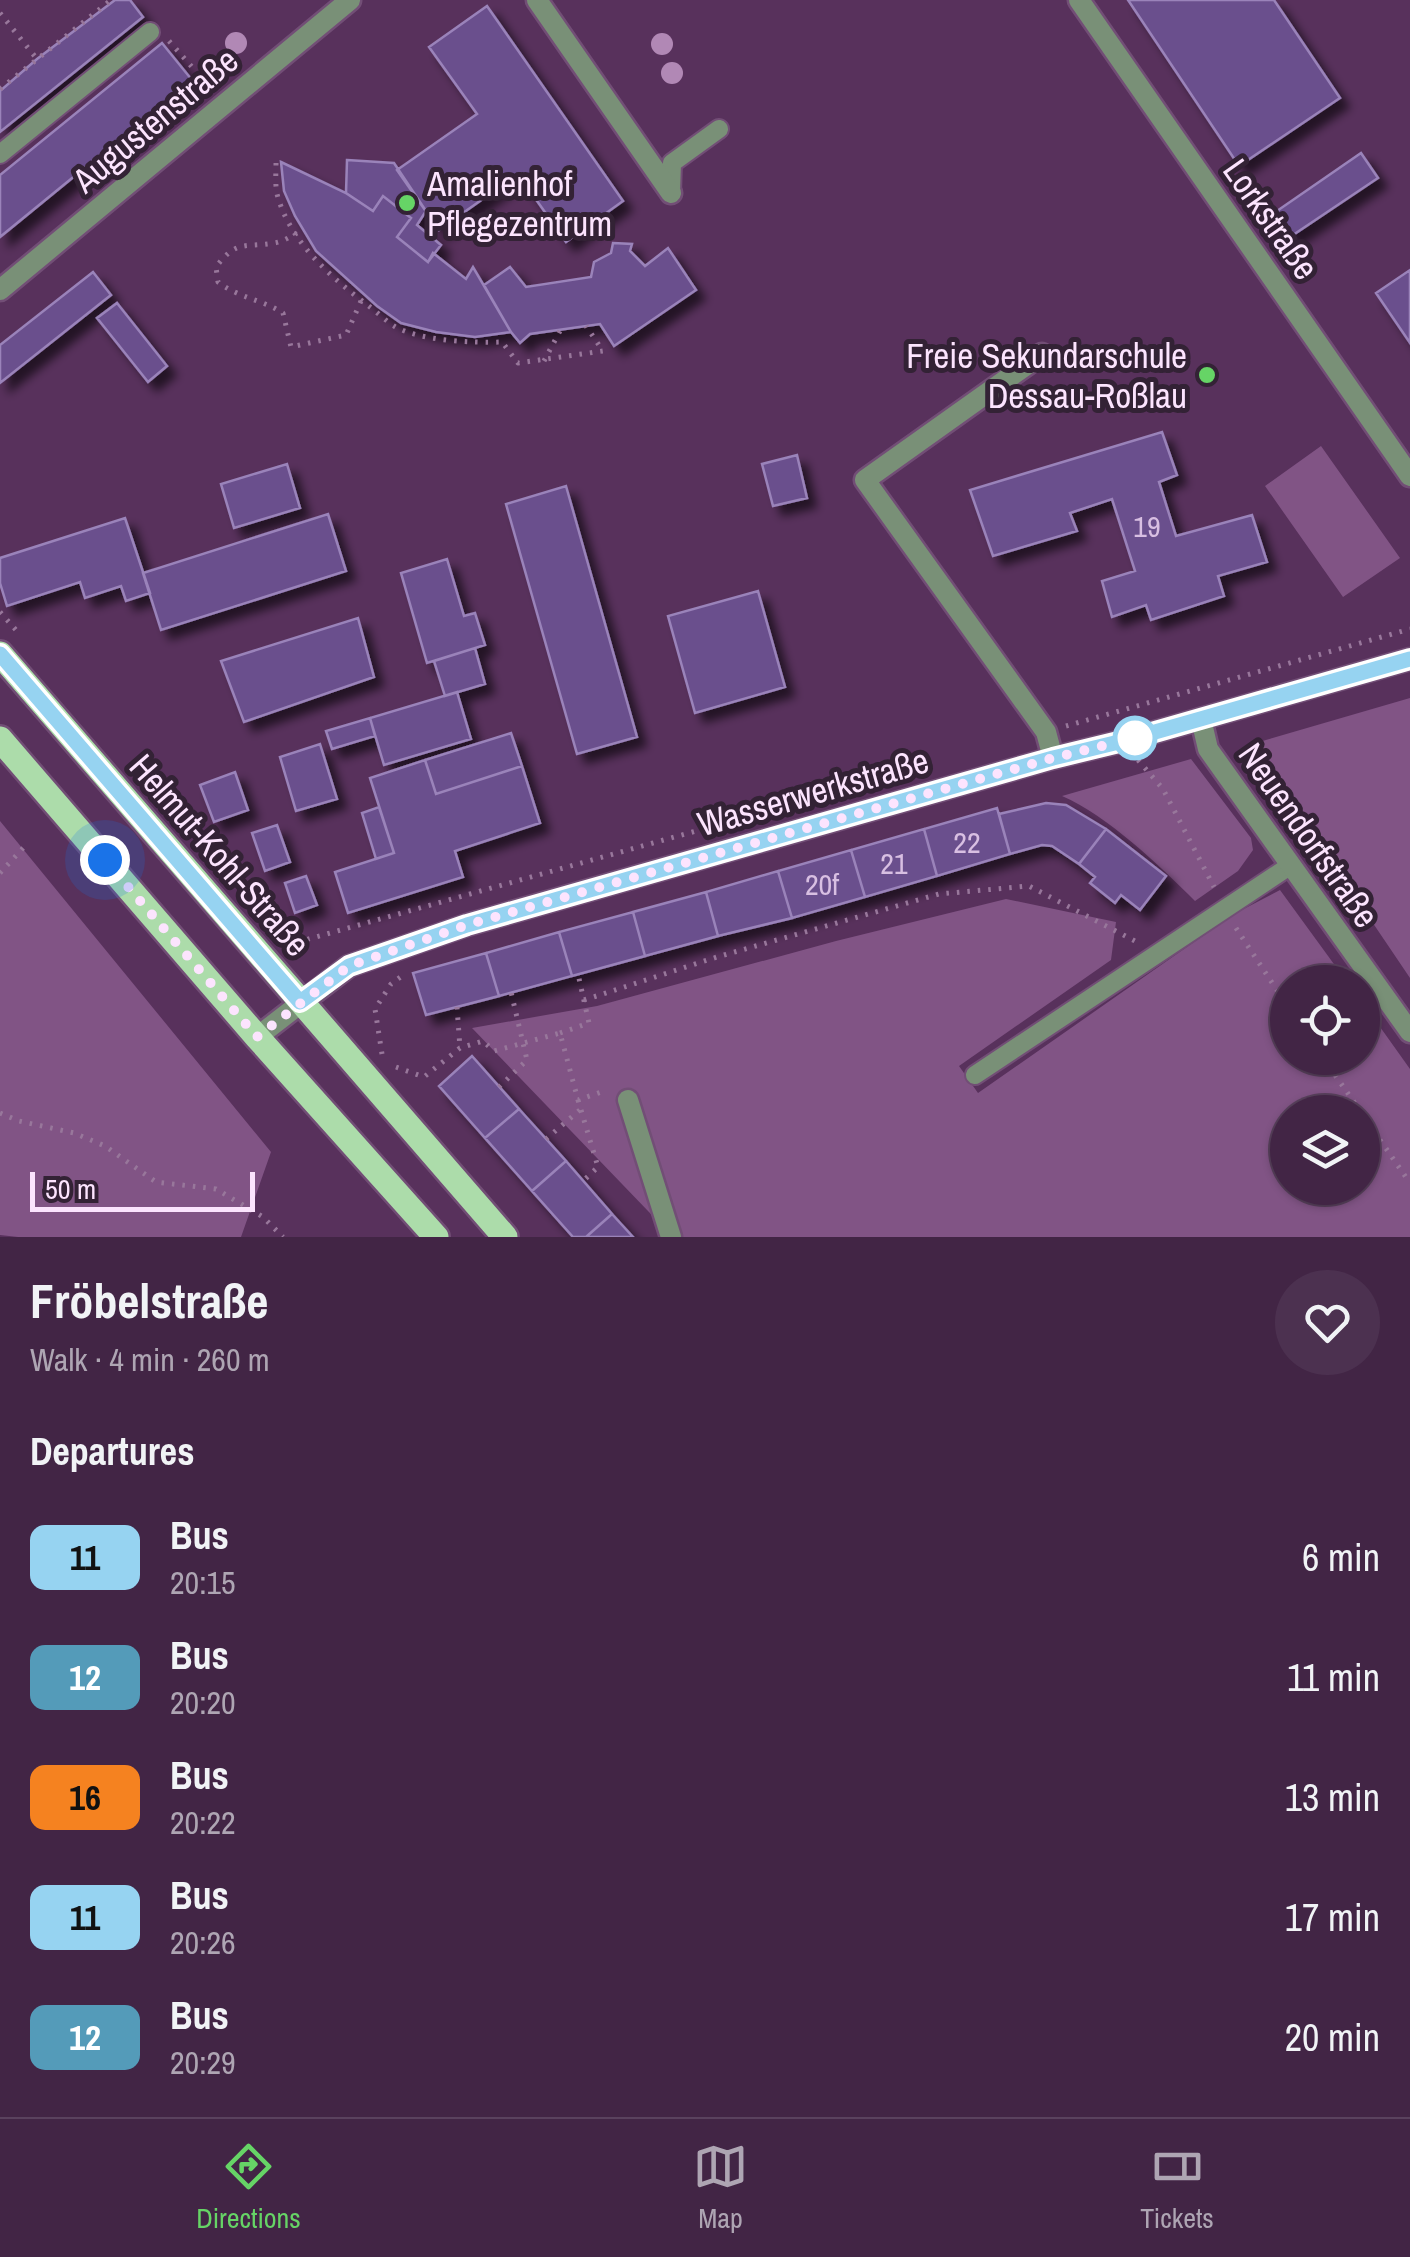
<!DOCTYPE html>
<meta charset="utf-8">
<style>
:root{--surface:#422545;--page:#4c3150;--text:#f1f3f6;--muted:#aea5b3;--line:#5a425e;--accent:#66d466}
body{margin:0;font-family:"Archivo Narrow",sans-serif;background:var(--page);color:var(--text);height:100vh;display:flex;flex-direction:column;font-size:38px;white-space:nowrap}
*{box-sizing:border-box;margin:0}
p{font-size:32px;color:var(--muted)}
.icon{flex:none;width:55px;height:55px;fill:none;stroke:currentColor;stroke-width:2;stroke-linecap:round;stroke-linejoin:round}
.map{position:relative;height:1237px;overflow:hidden}
.panel{display:flex;flex-direction:column;background:var(--surface);flex:1}
.panel>*{flex:none}
.badge{padding:0 20px;border-radius:15px;font-size:35px;line-height:65px}
.buttons{position:absolute;left:1270px;top:965px;display:grid;gap:20px}
.buttons a{display:grid;place-items:center;width:110px;height:110px;border-radius:50%;background:var(--surface);box-shadow:0 2px 8px #0004,0 0 0 2px var(--line);font-size:50px}
.scale{position:absolute;left:30px;bottom:25px;width:225px;box-sizing:border-box;padding-left:10px;border:5px solid #fce4fe;border-top:0;font-size:28px;line-height:35px;white-space:nowrap;color:#fce4fe;-webkit-text-stroke:8px #332235;paint-order:stroke}
.you{position:absolute;width:50px;height:50px;margin:-25px;border:8px solid #fff;border-radius:50%;background:#1a73e8;box-shadow:0 0 0 15px #1a73e833}
.map>.badge{position:absolute;translate:-50% -50%;box-shadow:0 0 0 5px #fff}
h2{padding:0 30px;font-size:38px;line-height:90px}
.round{display:grid;place-items:center;flex:none;width:105px;height:105px;border-radius:52px;background:var(--page)}
.overview{display:flex;align-items:center;justify-content:space-between;height:170px;padding:0 30px}
h1{font-size:48px;font-weight:800;line-height:75px}
ul{padding:0;list-style:none}
li{display:flex;align-items:center;gap:30px;height:120px;padding:0 30px}
li div{flex:1}
li b{display:block;font-size:38px}
li em{font-style:normal}
li .badge{min-width:110px;font-weight:700;text-align:center}
.menu{display:flex;justify-content:space-around;align-items:center;height:140px;border-top:2px solid var(--line);background:var(--surface);font-size:28px;color:var(--muted)}
.menu a{display:grid;justify-items:center;gap:5px}
.menu .current{color:var(--accent)}
.map>svg:first-child{display:block}
.green{fill:#815485;fill-rule:evenodd}
.building{fill:#6b508d;stroke:#9a83ba;stroke-width:2.5;filter:url(#shadow)}
.lines{fill:none;stroke-linecap:round;stroke-linejoin:round}
.service-casing{stroke:#724e76;stroke-width:22}
.minor-casing{stroke:#724e76;stroke-width:25}
.tertiary-casing{stroke:#724e76;stroke-width:25}
.primary-casing{stroke:#724e76;stroke-width:30}
.path{stroke:#98779b;stroke-width:5;stroke-dasharray:2.5 8;stroke-linecap:butt}
.service{stroke:#799077;stroke-width:18}
.minor{stroke:#799077;stroke-width:20}
.tertiary{stroke:#799077;stroke-width:20}
.primary{stroke:#acdcaa;stroke-width:25}
.tree{fill:#b188b5}
.line-casing{stroke:#fff;stroke-width:22}
.line{stroke:#96d3f1;stroke-width:15}
.walk{stroke:#fce4fe;stroke-width:10;stroke-dasharray:0 18}
.poi-dot{fill:#66d466;stroke:#332235;stroke-width:4}
.stop-dot{fill:#fff;stroke:#96d3f1;stroke-width:5}
.labels{text-anchor:middle;dominant-baseline:central;stroke-width:10;stroke-linejoin:round;paint-order:stroke}
.number-label{font-size:30px;fill:#d8bfe2}
.street-label{font-size:35px;fill:#fce4fe;stroke:#332235}
.poi-label{font-size:35px;fill:#fce4fe;stroke:#332235;text-anchor:start}
</style>
<div class="map">
<svg width="1410" height="1237" viewBox="0 0 1410 1237">
<defs>
<filter id="shadow"><feDropShadow dx="9" dy="9" stdDeviation="5" flood-color="#0009"/></filter>
</defs>
<rect width="100%" height="100%" fill="#58315c"/>
<path class="green" d="M1321,446L1400,558L1343,597L1265,486Z
M1410,698V978L1252,744Z
M1191,759L1251,838L1253,850L1238,871L1195,901C1159,865 1108,816 1062,796Z
M0,821L271,1152L241,1237H18L0,1235Z
M1280,890L1347,982H1288V1058H1362L1363,1003L1410,1069V1237H673L472,1028L597,1006L836,941L1006,899L1116,922L1111,960L959,1066L978,1093L1234,914ZM1288,1112H1362V1188H1288Z"/>
<path class="building" d="M115,0H130L143,17L0,132V91L37,59Z
M1128,0H1274L1340,98L1239,166Z
M487,6L623,201L566,242L518,174L439,230L397,170L477,114L429,47Z
M162,43L192,80L0,237V175Z
M1361,153L1378,178L1290,237L1274,213Z
M347,160L394,163L426,211L417,225L441,245L428,262L397,237L411,218L383,196L373,211L346,193Z
M281,162L346,193L373,211L383,196L411,218L397,237L428,262L433,253L466,279L473,267L511,332L475,337L436,332L401,323L377,306L316,251L295,216L284,191Z
M613,243L632,244L630,251L645,266L668,248L696,290L614,346L600,324L530,334L520,343L511,332L484,285L510,267L526,287L591,277L594,262L611,253Z
M1410,270V343L1376,293Z
M93,272L111,295L0,383V345Z
M117,303L167,366L148,382L97,318Z
M1162,432L1177,475L1159,482L1176,536L1252,515L1267,562L1218,576L1224,596L1151,620L1146,605L1112,617L1102,581L1135,571L1112,499L1070,513L1077,531L993,556L970,490Z
M797,455L807,498L773,506L762,464Z
M287,464L300,508L234,528L221,484Z
M566,486L637,737L577,754L506,504Z
M328,514L346,571L161,630L143,573Z
M125,518L150,593L126,601L121,586L85,598L80,582L7,606L0,583V558Z
M447,559L464,616L475,613L485,645L427,663L401,573Z
M758,591L785,687L695,713L668,616Z
M358,618L374,677L244,722L221,661Z
M475,648L485,684L445,696L434,661Z
M457,692L471,739L384,765L370,718Z
M370,718L375,736L332,749L326,731Z
M511,733L522,766L436,794L425,760Z
M320,744L337,799L296,811L280,757Z
M425,760L436,794L522,766L540,823L455,851L463,877L348,913L335,872L394,853L370,778Z
M235,772L248,810L214,822L200,785Z
M1046,803L1066,805L1106,829L1079,864L1052,846L1042,845L1010,854L999,814Z
M379,807L394,853L376,859L362,813Z
M997,808L1010,854L937,876L924,829Z
M277,825L290,862L265,871L252,833Z
M924,829L937,876L865,897L851,850Z
M1106,829L1166,876L1140,910L1121,895L1115,903L1090,883L1095,877L1079,864Z
M851,850L865,897L792,918L778,871Z
M778,871L792,918L718,936L706,892Z
M306,876L317,905L295,913L285,883Z
M706,892L718,936L645,956L633,912Z
M633,912L645,956L572,976L559,932Z
M559,932L572,976L499,996L486,953Z
M486,953L499,996L426,1015L413,973Z
M472,1056L519,1109L485,1138L439,1086Z
M519,1109L566,1161L532,1191L485,1138Z
M566,1161L612,1214L586,1237H573L532,1191Z
M612,1214L633,1237H586Z"/>
<g class="lines">
<g class="service-casing">
<path id="service" d="M0,154L150,32
M671,193L672,163L719,129
M975,1075L1291,865"/>
</g>
<g class="minor-casing">
<path id="minor" d="M537,0L671,193
M1079,0L1410,476
M0,290L350,0
M1042,354L865,480L1046,732L1053,758
M1201,719L1208,749L1410,1032
M628,1100L671,1237"/>
</g>
<g class="tertiary-casing">
<path id="tertiary" d="M257,1037L349,966L467,925L1053,758L1127,740L1410,659"/>
</g>
<g class="primary-casing">
<path id="primary" d="M0,654L505,1237
M0,739L257,1037L436,1237"/>
</g>
<path class="path" d="M0,13L37,59
M169,41L208,85
M0,89L111,0
M276,163C276,172 275,184 277,194C290,243 332,278 370,307C378,313 386,321 394,326C419,341 473,343 502,342L518,363L603,351L586,326
M297,233C290,237 282,242 274,243C245,248 237,239 216,267L218,282C241,299 261,299 283,313L291,347L346,335L361,301
M544,361L561,329
M0,612L16,630
M1066,726L1410,629
M1138,760L1163,789L1214,887
M0,873L25,846
M1236,928L1288,1007
M287,945L714,826
M584,1000L717,957L939,894L1029,886L1135,941L1137,940
M457,1007L460,1048
M560,1033L589,1023L578,974
M382,1054L375,1009L391,984L402,976
M1323,1058L1361,1112
M396,1067L424,1077L460,1048L483,1041L494,1051L560,1033L578,1100L607,1090
M499,1087L527,1060L511,992
M578,1100L598,1167L583,1181
M0,1113L19,1121L74,1133L105,1146L156,1182L216,1189L263,1217L283,1237
M1362,1114L1410,1183
M546,1139L581,1109"/>
<use href="#service" class="service"/>
<use href="#minor" class="minor"/>
<use href="#tertiary" class="tertiary"/>
<use href="#primary" class="primary"/>
</g>
<g class="tree">
<circle cx="236" cy="43" r="11"/>
<circle cx="662" cy="44" r="11"/>
<circle cx="672" cy="73" r="11"/>
</g>
<g class="lines">
<g class="line-casing">
<path id="line" d="M0,654L300,1002L349,966L467,925L1053,758L1127,740L1410,659"/>
</g>
<use href="#line" class="line"/>
<path class="walk" d="M105,860L257,1037L349,966L467,925L1053,758L1135,738"/>
</g>
<g class="poi-dot">
<circle cx="407" cy="203" r="10"/>
<circle cx="1207" cy="375" r="10"/>
</g>
<circle class="stop-dot" cx="1135" cy="738" r="20"/>
<g class="labels">
<g class="number-label">
<text x="1147" y="526">19</text>
<text x="967" y="842">22</text>
<text x="894" y="863">21</text>
<text x="822" y="884">20f</text>
</g>
<g class="street-label">
<text transform="translate(155 120) rotate(-40)">Augustenstraße</text>
<text transform="translate(1271 219) rotate(55)">Lorkstraße</text>
<text transform="translate(813 792) rotate(-16)">Wasserwerkstraße</text>
<text transform="translate(1309 835) rotate(55)">Neuendorfstraße</text>
<text transform="translate(220 855) rotate(49)">Helmut-Kohl-Straße</text>
</g>
<g class="poi-label">
<text x="427" y="183">Amalienhof<tspan x="427" dy="40">Pflegezentrum</tspan></text>
<text x="1187" y="355" text-anchor="end">Freie Sekundarschule<tspan x="1187" dy="40">Dessau-Roßlau</tspan></text>
</g>
</g>
</svg>
<div class="buttons">
<a><svg class="icon" aria-label="locate" viewBox="0 0 24 24"><circle cx="12" cy="12" r="6"/><path d="M12 2v4M12 18v4M2 12h4M18 12h4"/></svg></a>
<a><svg class="icon" aria-label="layers" viewBox="0 0 24 24"><path d="M12 4l9 5-9 5-9-5zM3 14l9 5 9-5"/></svg></a>
</div>
<div class="scale">50 m</div>
<div class="you" style="left:105px;top:860px"></div>
</div>
<section class="panel">
<div class="overview"><div><h1>Fröbelstraße</h1><p>Walk · 4 min · 260 m</p></div><a class="round"><svg class="icon" aria-label="heart" viewBox="0 0 24 24"><path d="M12 20l-8-8c-3-5 5-10 8-4 3-6 11-1 8 4z"/></svg></a></div>
<h2>Departures</h2>
<ul>
<li><span class="badge" style="background:#96d3f1;color:#111">11</span><div><b>Bus</b><p>20:15</p></div><em>6 min</em></li>
<li><span class="badge" style="background:#549bb9;color:#fff">12</span><div><b>Bus</b><p>20:20</p></div><em>11 min</em></li>
<li><span class="badge" style="background:#f58220;color:#111">16</span><div><b>Bus</b><p>20:22</p></div><em>13 min</em></li>
<li><span class="badge" style="background:#96d3f1;color:#111">11</span><div><b>Bus</b><p>20:26</p></div><em>17 min</em></li>
<li><span class="badge" style="background:#549bb9;color:#fff">12</span><div><b>Bus</b><p>20:29</p></div><em>20 min</em></li>
</ul>
</section>
<nav class="menu">
<a class="current"><svg class="icon" aria-label="directions" viewBox="0 0 24 24"><path d="M12 3l9 9-9 9-9-9zM9 14v-3h6M13 9l2 2-2 2"/></svg>Directions</a>
<a><svg class="icon" aria-label="map" viewBox="0 0 24 24"><path d="M3 6l6-2 6 2 6-2v14l-6 2-6-2-6 2zM9 4v14M15 6v14"/></svg>Map</a>
<a><svg class="icon" aria-label="tickets" viewBox="0 0 24 24"><path d="M3 7h18v10H3zM15 7v10"/></svg>Tickets</a>
</nav>
